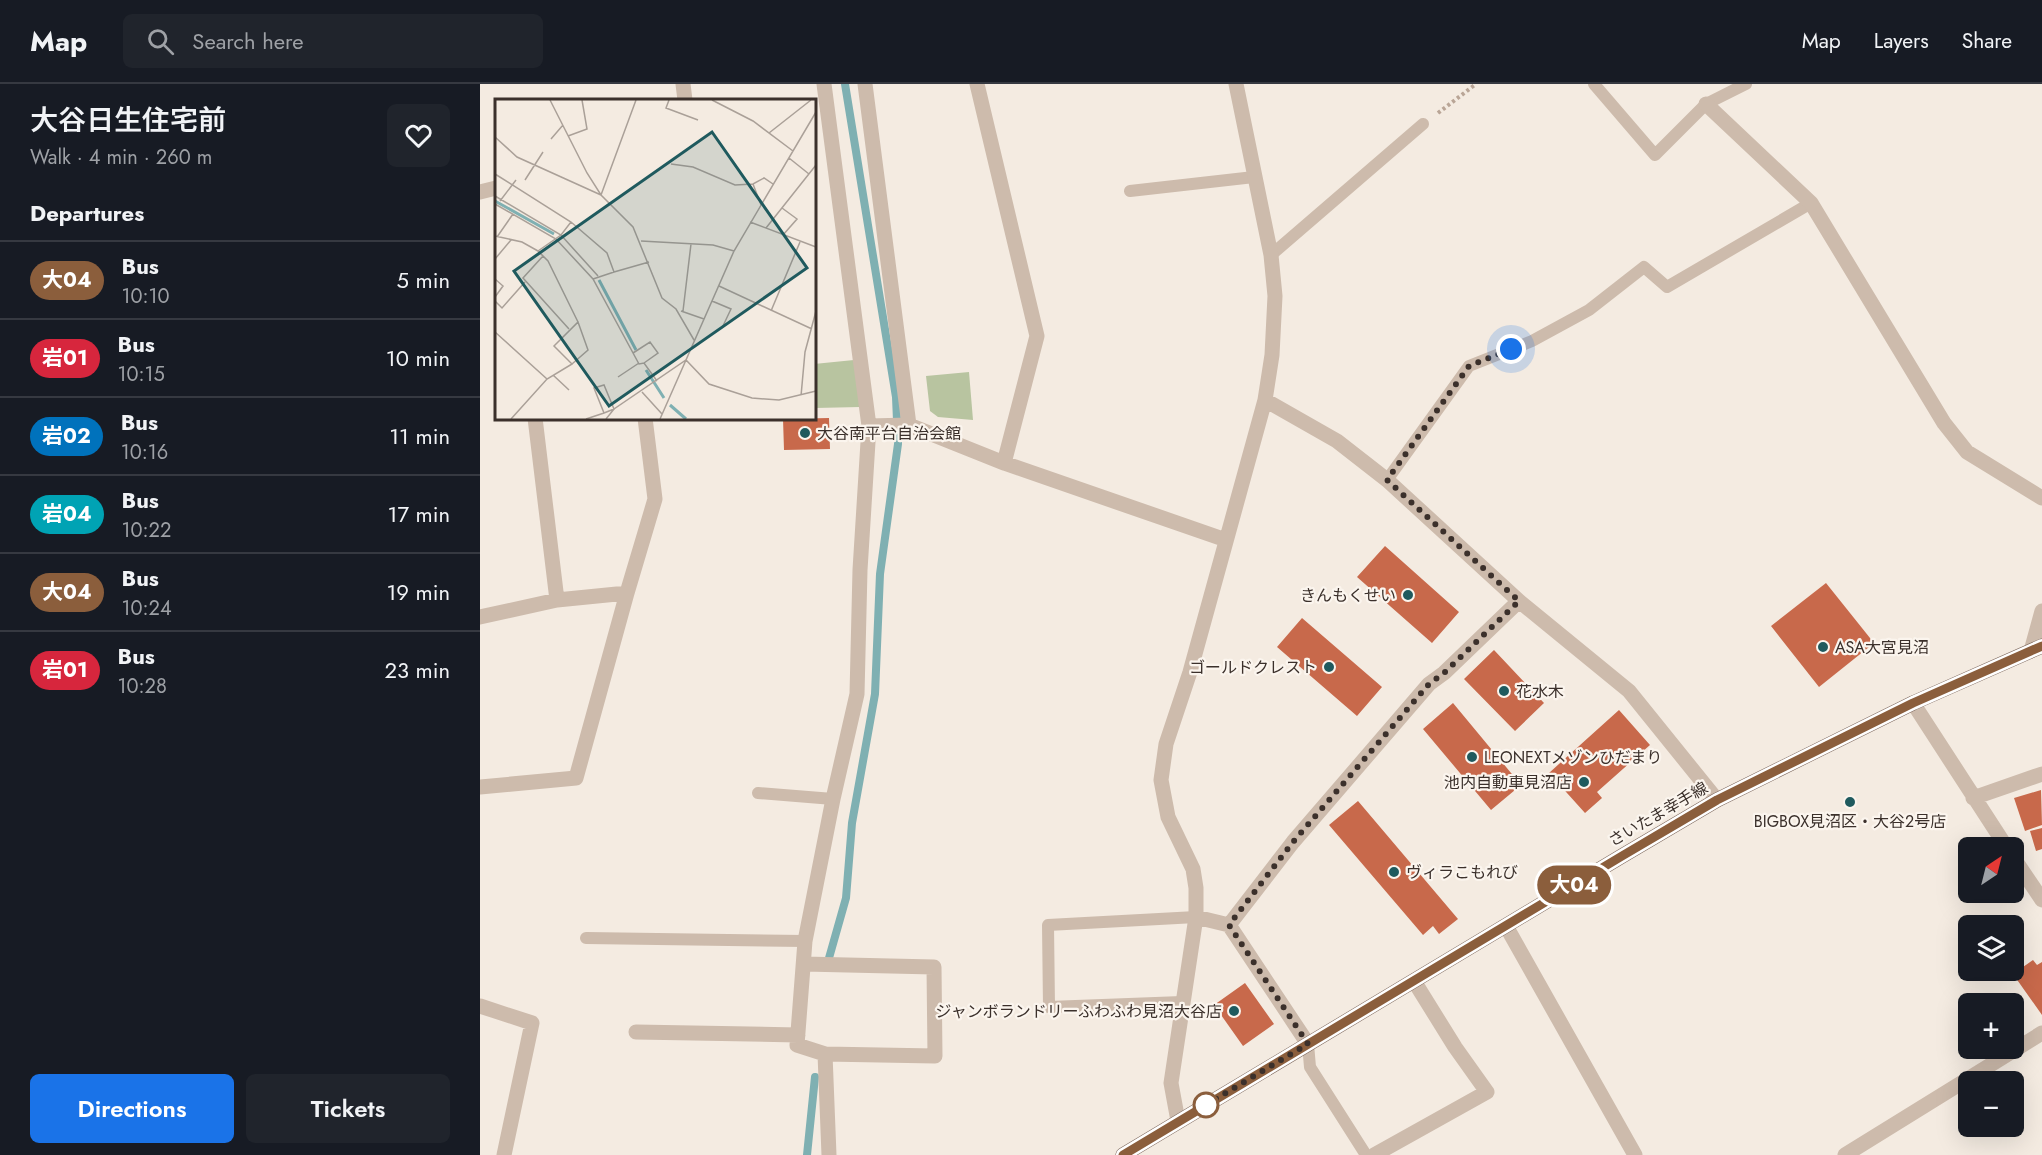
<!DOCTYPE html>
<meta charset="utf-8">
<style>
:root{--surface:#171b24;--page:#20242c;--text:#f1f3f6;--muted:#9ea1a6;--line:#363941;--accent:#1a73e8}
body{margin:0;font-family:Jost,"Noto Sans JP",sans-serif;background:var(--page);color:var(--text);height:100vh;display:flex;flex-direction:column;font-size:22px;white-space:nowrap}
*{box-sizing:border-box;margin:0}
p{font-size:20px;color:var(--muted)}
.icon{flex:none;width:33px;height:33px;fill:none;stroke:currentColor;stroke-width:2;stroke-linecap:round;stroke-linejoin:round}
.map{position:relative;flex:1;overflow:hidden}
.panel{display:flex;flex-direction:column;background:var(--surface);width:480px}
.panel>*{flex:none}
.badge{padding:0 12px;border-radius:20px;font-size:21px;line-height:39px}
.needle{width:39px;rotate:35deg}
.controls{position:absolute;left:1478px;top:753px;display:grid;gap:12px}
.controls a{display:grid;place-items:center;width:66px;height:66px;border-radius:9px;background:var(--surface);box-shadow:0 6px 24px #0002;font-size:30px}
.you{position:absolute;width:30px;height:30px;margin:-15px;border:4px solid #fff;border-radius:50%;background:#1a73e8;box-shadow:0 0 0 9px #1a73e833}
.map>.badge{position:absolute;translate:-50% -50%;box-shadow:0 0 0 3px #fff}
h2{padding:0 30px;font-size:22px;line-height:54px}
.round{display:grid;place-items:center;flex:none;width:63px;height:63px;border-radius:9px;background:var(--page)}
.headline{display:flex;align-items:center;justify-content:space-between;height:102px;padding:0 30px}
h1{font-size:28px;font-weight:600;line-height:45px}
.primary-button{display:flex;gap:12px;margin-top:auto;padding:12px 30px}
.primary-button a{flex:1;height:69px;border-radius:9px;background:var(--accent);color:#fff;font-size:24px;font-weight:600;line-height:69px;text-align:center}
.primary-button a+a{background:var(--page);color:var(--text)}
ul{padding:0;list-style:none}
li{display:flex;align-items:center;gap:18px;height:78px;padding:0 30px;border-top:2px solid var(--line)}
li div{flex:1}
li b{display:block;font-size:22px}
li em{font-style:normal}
li .badge{min-width:66px;font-weight:700;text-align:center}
header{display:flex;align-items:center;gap:36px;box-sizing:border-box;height:84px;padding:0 30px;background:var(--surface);border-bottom:2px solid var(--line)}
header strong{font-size:28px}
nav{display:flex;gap:33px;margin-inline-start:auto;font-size:21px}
.search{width:420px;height:54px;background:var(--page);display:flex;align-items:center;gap:15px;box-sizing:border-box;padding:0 21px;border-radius:9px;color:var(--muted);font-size:22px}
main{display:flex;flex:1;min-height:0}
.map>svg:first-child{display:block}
.green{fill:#b8c4a0}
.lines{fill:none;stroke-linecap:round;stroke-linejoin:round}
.stream{stroke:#7fb0b2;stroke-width:8}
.building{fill:#c8694b}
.path{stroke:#b9a596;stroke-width:4;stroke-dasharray:3 3;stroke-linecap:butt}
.service{stroke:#cdbbac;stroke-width:12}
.minor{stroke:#cdbbac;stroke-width:15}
.primary{stroke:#7d675c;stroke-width:15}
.line-casing{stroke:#fff;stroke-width:14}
.line{stroke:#8b5e3c;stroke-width:9}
.walk{stroke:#3b302b;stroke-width:6;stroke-dasharray:0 10.8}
.poi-dot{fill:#1f5a5e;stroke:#fbf5ee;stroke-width:2}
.stop-dot{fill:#fff;stroke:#8b5e3c;stroke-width:3}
.labels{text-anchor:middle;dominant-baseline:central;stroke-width:4.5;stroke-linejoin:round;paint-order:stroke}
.poi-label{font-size:16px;fill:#3b302b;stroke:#fbf5ee;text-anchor:start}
.street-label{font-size:16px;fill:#3b302b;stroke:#fbf5ee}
.inset-river{fill:none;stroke:#7fb0b2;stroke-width:3}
.inset-road{fill:none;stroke:#aaa098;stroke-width:1.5}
.view{fill:#1f5a5e;fill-opacity:0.15;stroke:#1f5a5e;stroke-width:3}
.inset-edge{fill:none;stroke:#3b302b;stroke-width:3}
</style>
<header>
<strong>Map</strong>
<div class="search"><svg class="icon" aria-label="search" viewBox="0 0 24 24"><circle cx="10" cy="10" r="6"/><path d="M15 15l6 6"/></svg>Search here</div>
<nav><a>Map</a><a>Layers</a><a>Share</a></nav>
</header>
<main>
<section class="panel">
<div class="headline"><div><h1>大谷日生住宅前</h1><p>Walk · 4 min · 260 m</p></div><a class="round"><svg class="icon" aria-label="heart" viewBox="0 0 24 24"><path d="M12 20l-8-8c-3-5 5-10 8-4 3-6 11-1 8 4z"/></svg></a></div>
<h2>Departures</h2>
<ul>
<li><span class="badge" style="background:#8b5e3c;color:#fff">大04</span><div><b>Bus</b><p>10:10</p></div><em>5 min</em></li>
<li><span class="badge" style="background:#d7263d;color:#fff">岩01</span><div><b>Bus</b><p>10:15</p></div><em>10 min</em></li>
<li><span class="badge" style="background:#0072bc;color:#fff">岩02</span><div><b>Bus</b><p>10:16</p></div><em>11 min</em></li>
<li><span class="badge" style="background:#00a3b4;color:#fff">岩04</span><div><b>Bus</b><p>10:22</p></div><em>17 min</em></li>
<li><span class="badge" style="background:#8b5e3c;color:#fff">大04</span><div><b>Bus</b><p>10:24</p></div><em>19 min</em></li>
<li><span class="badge" style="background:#d7263d;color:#fff">岩01</span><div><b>Bus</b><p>10:28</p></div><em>23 min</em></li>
</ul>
<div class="primary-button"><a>Directions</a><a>Tickets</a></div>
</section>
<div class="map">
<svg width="1562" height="1071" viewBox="0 0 1562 1071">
<rect width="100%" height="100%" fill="#f4ebe1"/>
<path class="green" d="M374,276L380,323L335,324L334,280Z
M489,288L493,336L458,333L450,327L446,292Z"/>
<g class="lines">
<path class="stream" d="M349,874L366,814L372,739L395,610L400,490L418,360L416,313L365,0
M327,1071L335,993"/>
</g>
<path class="building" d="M349,334L350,365L304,366L303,335Z
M905,462L979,528L952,559L877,493Z
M1346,499L1394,559L1339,603L1291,542Z
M822,534L902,603L877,632L797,563Z
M1014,566L1064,619L1035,647L984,595Z
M973,619L1041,701L1011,726L943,645Z
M1139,626L1170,661L1117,708L1122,714L1105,729L1069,689Z
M1561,706L1562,741L1545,747L1534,714Z
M878,717L978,835L959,850L953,842L943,851L849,741Z
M1562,744V765L1556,767L1550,747Z
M1553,876L1557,881L1562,878V931L1533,890Z
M765,899L794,940L763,962L734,921Z"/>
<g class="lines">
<path class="path" d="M958,29L996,0"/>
<path class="service" d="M1114,0L1175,71L1226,20L1266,0
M650,107L774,93
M791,171L943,40
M907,396L989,282L1052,257L1109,226L1164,183L1187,203L1331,119
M278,709L353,715
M106,854L325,857
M702,918L569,923L568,841L716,833
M828,960L830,983L886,1071"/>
<path class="minor" d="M203,0L205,16
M344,0L389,342L380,486L377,610L353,715L325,857L317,961L345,970L349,1071
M385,0L429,341
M1226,20L1331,119L1464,339L1487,368L1562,414
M0,108L16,104
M785,316L857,357L907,396L1039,517L1149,607L1237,716
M55,334L77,516
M389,342L429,341L524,379L557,252L497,0
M524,379L746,456
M0,533L77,516L147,509L175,415L165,334
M1551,567L1562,527
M1433,619L1527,764
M0,703L96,694L147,509
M1493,714L1562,690
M1533,773L1562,816
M716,833L749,841L828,960
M749,841L813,758L949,600L964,589L1039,517
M1026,842L1155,1071
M324,880L454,883L455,972L345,970
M0,922L52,939L24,1071
M156,948L318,951
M698,1037L691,999L716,833V804L713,785L688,733L681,696L686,660L710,588L785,316L792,271L795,212L791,171L756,0
M894,1071L1007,1008L975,963L934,897
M1365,1071L1562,949"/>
<path class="primary" d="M643,1071L1142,772L1237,716L1433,619L1562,562"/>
</g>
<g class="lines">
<g class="line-casing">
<path id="line" d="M643,1071L1142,772L1237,716L1433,619L1562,562"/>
</g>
<use href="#line" class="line"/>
<path class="walk" d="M726,1021L717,1026L828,960L749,841L813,758L949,600L964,589L1039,517L907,396L989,282L1031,265"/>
</g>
<g class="poi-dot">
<circle cx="325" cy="349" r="6"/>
<circle cx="928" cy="511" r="6"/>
<circle cx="1343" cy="563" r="6"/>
<circle cx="849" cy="583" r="6"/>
<circle cx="1024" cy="607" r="6"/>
<circle cx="992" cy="673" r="6"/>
<circle cx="1104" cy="698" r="6"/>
<circle cx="1370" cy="718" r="6"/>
<circle cx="914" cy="788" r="6"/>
<circle cx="754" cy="927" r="6"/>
</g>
<circle class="stop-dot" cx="726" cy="1021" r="12"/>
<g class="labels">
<g class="poi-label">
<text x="337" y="349">大谷南平台自治会館</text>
<text x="916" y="511" text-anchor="end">きんもくせい</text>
<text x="1355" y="563">ASA大宮見沼</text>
<text x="837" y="583" text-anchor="end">ゴールドクレスト</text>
<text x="1036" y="607">花水木</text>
<text x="1004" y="673">LEONEXTメゾンひだまり</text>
<text x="1092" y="698" text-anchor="end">池内自動車見沼店</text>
<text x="1370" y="737" text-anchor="middle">BIGBOX見沼区・大谷2号店</text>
<text x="926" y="788">ヴィラこもれび</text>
<text x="742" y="927" text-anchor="end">ジャンボランドリーふわふわ見沼大谷店</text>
</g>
<g class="street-label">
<text transform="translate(1178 730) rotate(-30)">さいたま幸手線</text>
</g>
</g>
<g transform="translate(15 15)">
<rect width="321" height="321" fill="#f4ebe1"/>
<path class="inset-river" d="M0,102L59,135M104,181L141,251M151,271L169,299M175,306L191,320"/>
<path class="inset-road" d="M55,1L92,74L106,96L138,128L167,199L181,210L199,241M174,1L171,9L203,21M217,1L258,22L298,52M274,34L316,1M73,37L92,30L87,1M0,38L22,58L106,96M56,40L68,26M294,59L314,75M176,65L198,68L240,86L258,85L269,79L278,85M0,75L76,123L112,154L119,173L98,180M30,81L48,53M258,85L266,106M106,96L141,1M0,97L66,136L103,177M5,102L21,81M0,105L61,140L98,180L144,265L149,264L162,282M287,109L302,120L288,136M255,123L321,148M271,129L321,66M0,137L27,143L43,152M2,138L18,115M146,142L218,146L239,152M48,157L28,179L74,230M0,160L16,141M119,173L154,163M0,180L8,187L0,198M224,187L317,230M0,202L7,209L30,183M217,202L236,210L227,229M186,212L209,220M188,212L196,145M276,212L305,143M0,233L52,280M138,254L155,243L163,254L149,264M77,265L93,251L83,223M58,276L74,291M123,278L144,264M147,293L167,315M306,297L310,253L321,212M16,320L52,280L77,265L59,247L83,223L53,162L43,152L66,136L76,123M91,320L109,314L119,310L109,286L99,289L109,314M111,320L119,310L191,261L214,285L257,299L284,301L321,292M165,320L239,152L321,13"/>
<path class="view" d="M217,33L312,169L114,307L19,172Z"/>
<rect width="321" height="321" class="inset-edge"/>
</g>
</svg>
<div class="controls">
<a><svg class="needle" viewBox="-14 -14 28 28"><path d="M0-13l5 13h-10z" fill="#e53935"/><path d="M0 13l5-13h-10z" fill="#9ea1a6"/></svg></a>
<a><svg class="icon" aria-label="layers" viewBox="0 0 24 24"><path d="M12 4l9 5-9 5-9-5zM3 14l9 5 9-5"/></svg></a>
<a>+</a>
<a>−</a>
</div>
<div class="you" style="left:1031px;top:265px"></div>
<b class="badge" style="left:1094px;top:801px;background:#8b5e3c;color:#fff">大04</b>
</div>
</main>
